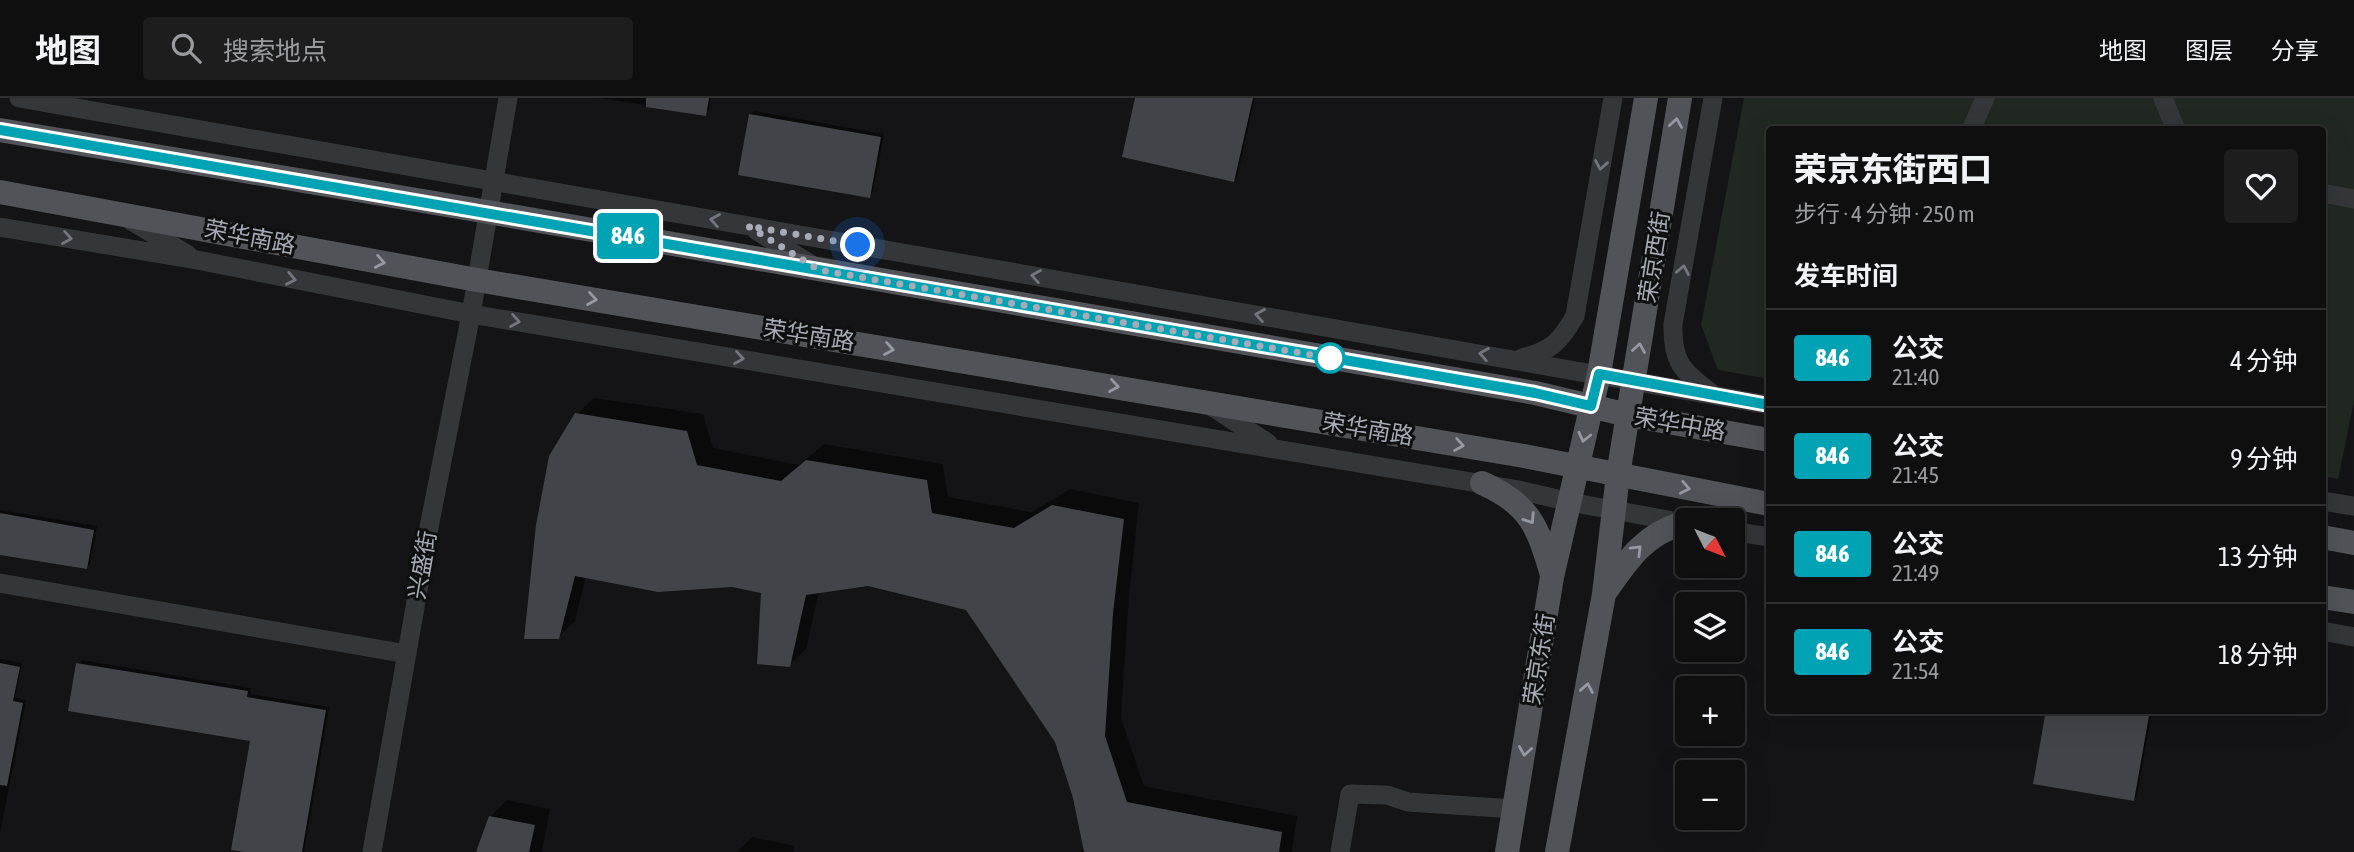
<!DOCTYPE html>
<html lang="zh">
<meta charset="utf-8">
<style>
:root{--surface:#0f0f10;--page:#1d1d1e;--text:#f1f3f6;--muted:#9b9c9f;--line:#2f2f30}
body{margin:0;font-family:"Asap Condensed","Noto Sans SC",sans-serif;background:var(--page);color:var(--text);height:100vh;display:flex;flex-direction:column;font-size:26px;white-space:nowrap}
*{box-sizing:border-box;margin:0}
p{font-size:23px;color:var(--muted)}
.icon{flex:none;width:38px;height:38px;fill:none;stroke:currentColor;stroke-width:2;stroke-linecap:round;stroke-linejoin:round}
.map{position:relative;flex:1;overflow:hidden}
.sheet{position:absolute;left:1766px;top:28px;width:560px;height:588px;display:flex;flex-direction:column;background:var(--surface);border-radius:7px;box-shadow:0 7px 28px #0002,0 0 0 2px var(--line)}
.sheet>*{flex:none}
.badge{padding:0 14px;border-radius:5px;font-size:24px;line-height:46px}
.needle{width:46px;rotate:132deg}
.buttons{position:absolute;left:1675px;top:410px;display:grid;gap:14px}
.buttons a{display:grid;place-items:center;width:70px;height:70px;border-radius:7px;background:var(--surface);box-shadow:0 7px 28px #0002,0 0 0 2px var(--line);font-size:35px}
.you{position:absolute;width:35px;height:35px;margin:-18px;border:5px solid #fff;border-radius:50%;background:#1a73e8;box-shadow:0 0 0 10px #1a73e833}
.map>.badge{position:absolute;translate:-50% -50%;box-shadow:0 0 0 4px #fff}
h2{padding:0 28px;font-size:26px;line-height:63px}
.round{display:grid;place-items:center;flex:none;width:74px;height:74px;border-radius:7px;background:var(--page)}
.summary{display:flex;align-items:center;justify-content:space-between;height:119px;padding:0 28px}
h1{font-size:33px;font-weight:800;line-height:52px}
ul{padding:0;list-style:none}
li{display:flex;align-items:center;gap:21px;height:98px;padding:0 28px;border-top:2px solid var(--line)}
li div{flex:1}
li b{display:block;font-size:26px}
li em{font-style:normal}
li .badge{min-width:77px;font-weight:700;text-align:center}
header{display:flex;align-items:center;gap:42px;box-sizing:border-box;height:98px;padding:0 35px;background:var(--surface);border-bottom:2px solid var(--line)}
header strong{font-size:33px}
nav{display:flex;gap:38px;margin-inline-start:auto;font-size:24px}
.search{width:490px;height:63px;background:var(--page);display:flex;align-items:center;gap:18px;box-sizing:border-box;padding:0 24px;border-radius:7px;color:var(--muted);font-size:26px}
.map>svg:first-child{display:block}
.green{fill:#202821}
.shadow{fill:#0007}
.building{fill:#434449}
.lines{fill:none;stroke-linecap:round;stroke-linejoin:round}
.minor{stroke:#35363a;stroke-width:19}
.major{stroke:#515359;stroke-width:24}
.oneway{stroke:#9599a3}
.oneway2{stroke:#73767e}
.line-casing{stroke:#fff;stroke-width:16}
.line{stroke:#00a3b4;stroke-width:10}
.walk{stroke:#a6abb6;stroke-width:7;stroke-dasharray:0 12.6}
.stop-dot{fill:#fff;stroke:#00a3b4;stroke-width:3.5}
.labels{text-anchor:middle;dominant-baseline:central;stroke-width:6;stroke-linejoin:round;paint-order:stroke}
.street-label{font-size:23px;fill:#a6abb6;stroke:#0f0f10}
</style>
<header>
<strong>地图</strong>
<div class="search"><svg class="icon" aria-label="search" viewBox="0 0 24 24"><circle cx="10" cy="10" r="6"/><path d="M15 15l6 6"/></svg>搜索地点</div>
<nav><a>地图</a><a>图层</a><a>分享</a></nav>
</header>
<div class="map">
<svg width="2354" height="754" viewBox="0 0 2354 754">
<rect width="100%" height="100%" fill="#141416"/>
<path class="green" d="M1744,0H2354V303L2338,381L2322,378V32H1769V281L1718,272L1701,227Z"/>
<path class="shadow" d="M598,0H711L709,12L706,16Z
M1137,0H1255L1237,79L1233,82Z
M754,13L884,36L873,94L869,98L750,17Z
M594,300L703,316L713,350L799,367L824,346L943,366L948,399L1032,414L1070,391L1139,405L1129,497L1121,620L1144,688L1297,718L1292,754H1081L1085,750L1075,700L1057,643L967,511L868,486L819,493L806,551L789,568L763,494L732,488L586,478L575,523L558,539L577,316Z
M0,412L97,428L90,466L87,470L0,455Z
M0,561L22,565L15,600L26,602L0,736Z
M82,562L251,590L250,596L329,609L304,754H256L252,642L78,566Z
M2048,612H2152L2137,698L2134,701Z
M507,702L550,711L542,754H478L490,719Z
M752,739L795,748L794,754H737Z"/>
<path class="building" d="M646,0H709L706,18L646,9Z
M1135,0H1253L1234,84L1122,59Z
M749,16L881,39L870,100L738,77Z
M575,315L687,333L697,367L781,383L806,362L927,382L932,415L1014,430L1052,407L1124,421L1113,515L1105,638L1127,704L1282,734L1279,754H1084L1073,700L1055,644L966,512L868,488L806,497L790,569L757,566L761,495L732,489L658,494L575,478L559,541H524L536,427L549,358Z
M0,415L94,432L87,471L0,457Z
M0,565L20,569L13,603L23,605L7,688L0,687Z
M76,565L248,593L247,599L326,612L302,754H245L231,752L250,643L68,613Z
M2046,612H2150L2134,703L2033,686Z
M489,718L535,727L529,754H476Z"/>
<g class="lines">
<path class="minor" d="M19,0L1769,307
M2163,0L2176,32
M1971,32L1985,0
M2322,95L2354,101
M130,122L188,157
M0,129L197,162L471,216L1519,392L1570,404L1684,425
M757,133L812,167
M1522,260C1551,253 1560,244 1575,218L1613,0
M1710,294C1681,273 1672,262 1673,226L1713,0
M1211,308L1268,345
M2322,403L2354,408
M1732,433L1769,439
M0,485L407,556
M2322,533L2354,539
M372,754L430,424L471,216L508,0
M1340,754L1350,696L1387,697L1408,704L1515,711"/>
<path class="major" d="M0,32L488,114L1535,295L1628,317L1769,342
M0,94L477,182L1524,358L1769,406
M1482,385C1530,406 1538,429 1552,477
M2322,439L2354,445
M1606,493C1629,460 1644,437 1683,425
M2322,499L2354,504
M1507,754L1552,479L1599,276L1646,0
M1557,754L1604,496L1618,377L1680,0"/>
</g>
<defs><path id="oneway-chevron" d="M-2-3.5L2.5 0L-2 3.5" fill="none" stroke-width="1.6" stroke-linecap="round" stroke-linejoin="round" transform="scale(1.75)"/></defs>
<g class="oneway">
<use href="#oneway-chevron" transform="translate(1676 25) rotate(-81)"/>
<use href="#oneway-chevron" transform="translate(380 164) rotate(11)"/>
<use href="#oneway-chevron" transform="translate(592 201) rotate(9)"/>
<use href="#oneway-chevron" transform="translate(1639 250) rotate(-81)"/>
<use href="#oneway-chevron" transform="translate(889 251) rotate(9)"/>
<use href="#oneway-chevron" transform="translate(1114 288) rotate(9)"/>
<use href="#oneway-chevron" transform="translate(1584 339) rotate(103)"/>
<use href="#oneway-chevron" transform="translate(1459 347) rotate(10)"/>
<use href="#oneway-chevron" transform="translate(1685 390) rotate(11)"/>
<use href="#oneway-chevron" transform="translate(1530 421) rotate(57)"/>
<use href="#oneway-chevron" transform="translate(1637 452) rotate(-45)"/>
<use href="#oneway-chevron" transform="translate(1587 590) rotate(-80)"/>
<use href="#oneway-chevron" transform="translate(1525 653) rotate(99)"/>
</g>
<g class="oneway2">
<use href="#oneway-chevron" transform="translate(1601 67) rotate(100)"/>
<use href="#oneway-chevron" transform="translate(715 122) rotate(-170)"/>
<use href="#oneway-chevron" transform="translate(67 140) rotate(10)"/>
<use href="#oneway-chevron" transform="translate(1683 172) rotate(-80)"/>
<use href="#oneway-chevron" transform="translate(1036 178) rotate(-170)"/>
<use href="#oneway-chevron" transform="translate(291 181) rotate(11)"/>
<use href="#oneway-chevron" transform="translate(1260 217) rotate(-170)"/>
<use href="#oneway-chevron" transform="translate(515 223) rotate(9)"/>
<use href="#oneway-chevron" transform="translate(1484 256) rotate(-170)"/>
<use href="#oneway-chevron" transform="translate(739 260) rotate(9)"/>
</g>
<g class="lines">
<g class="line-casing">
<path id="line" d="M0,32L1327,259L1535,295L1591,308L1599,276L1769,307"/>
</g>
<use href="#line" class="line"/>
<path class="walk" d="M858,147L748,128L819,172L1330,260"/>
</g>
<circle class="stop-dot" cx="1330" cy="260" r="14"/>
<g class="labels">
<g class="street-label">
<text transform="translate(250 139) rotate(11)">荣华南路</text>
<text transform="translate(1654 159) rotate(-81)">荣京西街</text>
<text transform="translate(809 237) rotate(9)">荣华南路</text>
<text transform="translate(1680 326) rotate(10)">荣华中路</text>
<text transform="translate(1368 331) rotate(10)">荣华南路</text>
<text transform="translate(422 467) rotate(-80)">兴盛街</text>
<text transform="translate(1539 561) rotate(-81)">荣京东街</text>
</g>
</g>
</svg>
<div class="buttons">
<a><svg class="needle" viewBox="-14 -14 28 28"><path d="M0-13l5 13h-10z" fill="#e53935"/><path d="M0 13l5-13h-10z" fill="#9b9c9f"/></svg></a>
<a><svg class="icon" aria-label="layers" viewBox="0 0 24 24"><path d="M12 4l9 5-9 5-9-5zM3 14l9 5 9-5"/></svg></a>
<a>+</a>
<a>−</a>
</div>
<div class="you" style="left:858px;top:147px"></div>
<b class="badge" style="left:628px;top:138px;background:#00a3b4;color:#fff">846</b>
<section class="sheet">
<div class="summary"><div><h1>荣京东街西口</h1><p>步行 · 4 分钟 · 250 m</p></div><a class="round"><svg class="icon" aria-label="heart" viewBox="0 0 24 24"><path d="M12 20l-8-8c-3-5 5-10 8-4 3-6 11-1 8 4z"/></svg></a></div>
<h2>发车时间</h2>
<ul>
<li><span class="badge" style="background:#00a3b4;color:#fff">846</span><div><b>公交</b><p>21:40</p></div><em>4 分钟</em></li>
<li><span class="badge" style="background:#00a3b4;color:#fff">846</span><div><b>公交</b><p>21:45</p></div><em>9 分钟</em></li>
<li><span class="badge" style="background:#00a3b4;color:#fff">846</span><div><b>公交</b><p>21:49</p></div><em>13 分钟</em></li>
<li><span class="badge" style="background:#00a3b4;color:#fff">846</span><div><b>公交</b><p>21:54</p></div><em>18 分钟</em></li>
</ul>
</section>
</div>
